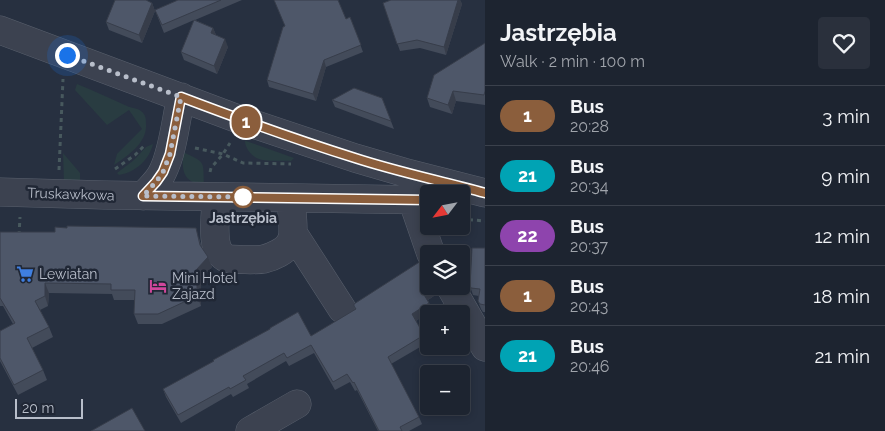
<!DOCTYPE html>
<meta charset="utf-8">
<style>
:root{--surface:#1d2430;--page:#2a303c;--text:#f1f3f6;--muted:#a0a4ab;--line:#3b414c}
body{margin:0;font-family:Raleway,sans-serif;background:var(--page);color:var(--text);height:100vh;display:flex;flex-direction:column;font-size:19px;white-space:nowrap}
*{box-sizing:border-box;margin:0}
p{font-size:16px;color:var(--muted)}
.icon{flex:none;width:28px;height:28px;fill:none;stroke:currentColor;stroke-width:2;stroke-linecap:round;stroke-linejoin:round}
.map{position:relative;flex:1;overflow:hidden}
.details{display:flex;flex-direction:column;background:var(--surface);width:400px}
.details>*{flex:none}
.badge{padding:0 10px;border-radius:16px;font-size:18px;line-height:32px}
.needle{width:32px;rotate:238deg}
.buttons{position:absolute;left:420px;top:185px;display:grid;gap:10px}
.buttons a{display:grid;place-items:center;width:50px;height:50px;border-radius:5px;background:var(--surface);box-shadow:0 2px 8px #0003,0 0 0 1px var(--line);font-size:25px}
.scale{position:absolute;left:15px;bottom:12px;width:68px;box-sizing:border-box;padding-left:5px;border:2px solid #b8beca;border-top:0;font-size:14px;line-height:18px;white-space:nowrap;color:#b8beca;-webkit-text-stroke:4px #202735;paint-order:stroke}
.you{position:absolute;width:25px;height:25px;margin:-12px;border:4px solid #fff;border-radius:50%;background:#1a73e8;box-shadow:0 0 0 8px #1a73e833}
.map>.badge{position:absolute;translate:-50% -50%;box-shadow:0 0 0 2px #fff}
.round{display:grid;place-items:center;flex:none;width:52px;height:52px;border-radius:5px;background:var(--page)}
.overview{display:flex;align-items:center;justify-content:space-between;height:85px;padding:0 15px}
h1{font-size:24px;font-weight:700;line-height:38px}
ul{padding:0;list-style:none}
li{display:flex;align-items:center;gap:15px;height:60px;padding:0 15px;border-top:1px solid var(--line)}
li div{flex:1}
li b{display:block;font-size:19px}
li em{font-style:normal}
li .badge{min-width:55px;font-weight:700;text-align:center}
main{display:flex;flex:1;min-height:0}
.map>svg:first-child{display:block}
.grass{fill:#293c41}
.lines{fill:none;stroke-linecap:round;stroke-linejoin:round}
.minor-casing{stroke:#59606d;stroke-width:29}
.path{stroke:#48595e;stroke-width:3;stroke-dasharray:4 4;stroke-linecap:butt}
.minor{stroke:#3c4250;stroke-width:28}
.wall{fill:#434b5a}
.shaded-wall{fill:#373d4a}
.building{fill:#4e5769;stroke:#373d4a}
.line-casing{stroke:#fff;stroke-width:11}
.line{stroke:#8b5e3c;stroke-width:8}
.walk{stroke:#b8beca;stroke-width:5;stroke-dasharray:0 9}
.stop-dot{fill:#fff;stroke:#8b5e3c;stroke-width:2.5}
.labels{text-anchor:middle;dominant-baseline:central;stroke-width:5;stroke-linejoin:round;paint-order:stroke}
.street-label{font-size:14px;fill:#b8beca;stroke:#202735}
.stop-label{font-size:14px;font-weight:bold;fill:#b8beca;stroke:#202735}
.poi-label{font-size:14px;fill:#b8beca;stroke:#202735;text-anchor:start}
</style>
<main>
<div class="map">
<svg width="485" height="431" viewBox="0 0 485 431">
<rect width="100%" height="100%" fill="#273040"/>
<path class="grass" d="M77,84C94,91 110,98 127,106C131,108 138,108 141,111C146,115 146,119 146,125C147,143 128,156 114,165L117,154L142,129L129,110L107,125L75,90Z
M245,141H246L294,158L291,161C282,160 267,162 259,159C252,157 245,148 245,141Z
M153,144C149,160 136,172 119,175L117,173L134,160L146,147Z
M183,152C206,163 203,160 204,185C182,182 182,170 183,152Z
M63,153L80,173V180L75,182H64Z"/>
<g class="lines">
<g class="minor-casing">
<path id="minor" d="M0,30L241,120L355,158L403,172L485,193
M0,192L104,195L429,200
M143,196C150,188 159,181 163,171C173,151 176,119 181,97
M216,197C216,212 212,237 218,250C220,253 223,257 226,258C231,260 259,260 264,259C272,257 286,251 290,243C296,234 291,209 291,198
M412,199L431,254
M293,233L342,309
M450,286L485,347
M250,431L297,404"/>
</g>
<path class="path" d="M195,148L223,154L243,163L291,164
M115,169L135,155L145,145
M59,170L63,79
M210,172L211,168L223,154L230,143
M461,219L485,221
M19,235L20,217"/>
<use href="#minor" class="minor"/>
</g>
<path class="wall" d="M178,0H242L195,20L213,28L216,35L228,47L217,74L184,60L181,52L194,20L164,33L155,10Z
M391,0H460L462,4L446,55L420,48L400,51L383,3Z
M152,3L155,11L142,43L109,30L106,22Z
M350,17L363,52L326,67L316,101L269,87L267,80L346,19Z
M485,43V105L456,101L452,114L430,107L427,98Z
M382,98L394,129L335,107L332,100Z
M0,232L199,238L202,248L208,257L212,267L201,279V306L162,324H138L134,314V300H114L112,294L49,293L48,306L40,310L49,327L53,337L32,348L43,370L47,380L18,395L0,361V331L13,324L3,306H0Z
M485,248V312H483L481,309L478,301L479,296L473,295L470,286Z
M429,286H435L437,294L428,300L432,310L416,321L424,335L427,343L391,364L419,417L422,424L409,431H378L357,390L355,391L350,382L335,390L314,353L289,366L286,361L247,384L249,388L233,397L231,394L181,423L166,397L163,389L311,336L355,310L354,306Z"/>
<path class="shaded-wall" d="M458,0H460L462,4L446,55L444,47Z
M152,3L155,11L142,43L139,35Z
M213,28L216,35L211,33Z
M225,39L228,47L217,74L214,66Z
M324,60L326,67L316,101L313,94Z
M453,91L456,101L452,114L448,105Z
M208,257L212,267L201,279V306L197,296V269Z
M45,283L49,293L48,306L45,296Z
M434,286H435L437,294L426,301L423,293Z
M429,303L432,310L414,322L412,314Z"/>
<path class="building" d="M115,0H146L152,3L139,35L106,22Z
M178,0H221L162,25L155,10Z
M274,0H338L346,19L350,17L361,45L324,60L313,94L267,80L283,27L285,26Z
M391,0H458L444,47L417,40L397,44L383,3Z
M194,20L213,28L211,33L225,39L214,66L181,52Z
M485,43V91L484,95L453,91L448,105L427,98L434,75Z
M354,88L382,98L391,121L332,100Z
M67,226L196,228L200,245L208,257L197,269V296L158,314H134L135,290H111V284L45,283V296L35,301L49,327L27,338L43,370L14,385L0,358V331L15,323L0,298V232H55V227L67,228Z
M472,248H485V305L480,304L478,301L480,289L471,288L470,286Z
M421,261L429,273V286H434L423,293L429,303L412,314L424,335L388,357L419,417L400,427L402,431H379L354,382L353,383L347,374L333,382L311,345L287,358L284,353L243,376L246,380L230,389L229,387L178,415L163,389L214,361L213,360L270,329V328L298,312L311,336L356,309L354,306V304Z
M132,408L145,431H91Z"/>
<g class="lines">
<g class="line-casing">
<path id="line" d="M429,200L143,196L156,182L163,172L170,154L181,97C239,119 297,140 355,158C398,172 442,181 485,193"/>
</g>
<use href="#line" class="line"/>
<path class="walk" d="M67,55L181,97L170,154L163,172L156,182L143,196L243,197"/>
</g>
<defs>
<g id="supermarket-bare" transform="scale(1.35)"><path d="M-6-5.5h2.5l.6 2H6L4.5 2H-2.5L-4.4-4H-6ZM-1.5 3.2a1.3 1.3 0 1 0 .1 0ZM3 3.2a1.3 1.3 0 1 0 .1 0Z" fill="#3f7fe0" stroke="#202735" stroke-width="2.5" paint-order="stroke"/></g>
<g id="hotel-bare" transform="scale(1.35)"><path d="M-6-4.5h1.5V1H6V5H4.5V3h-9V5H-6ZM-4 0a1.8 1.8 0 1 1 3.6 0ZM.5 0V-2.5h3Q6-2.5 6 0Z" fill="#d1479c" stroke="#202735" stroke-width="2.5" paint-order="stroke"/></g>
</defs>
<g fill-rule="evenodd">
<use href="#supermarket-bare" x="25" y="274"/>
<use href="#hotel-bare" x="158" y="286"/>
</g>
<circle class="stop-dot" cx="243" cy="197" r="10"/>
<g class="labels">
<g class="street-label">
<text transform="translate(71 194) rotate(2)">Truskawkowa</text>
</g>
<g class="stop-label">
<text x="243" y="218">Jastrzębia</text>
</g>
<g class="poi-label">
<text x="39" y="274">Lewiatan</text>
<text x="172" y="278">Mini Hotel<tspan x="172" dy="16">Zajazd</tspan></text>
</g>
</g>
</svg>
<div class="buttons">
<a><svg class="needle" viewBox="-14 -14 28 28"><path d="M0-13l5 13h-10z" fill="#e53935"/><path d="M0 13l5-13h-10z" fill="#a0a4ab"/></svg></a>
<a><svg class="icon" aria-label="layers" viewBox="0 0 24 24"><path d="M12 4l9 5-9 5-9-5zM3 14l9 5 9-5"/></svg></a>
<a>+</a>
<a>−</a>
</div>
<div class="scale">20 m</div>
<div class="you" style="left:67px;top:55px"></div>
<b class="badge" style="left:246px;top:122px;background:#8b5e3c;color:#fff">1</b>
</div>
<section class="details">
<div class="overview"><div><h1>Jastrzębia</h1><p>Walk · 2 min · 100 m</p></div><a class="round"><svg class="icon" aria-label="heart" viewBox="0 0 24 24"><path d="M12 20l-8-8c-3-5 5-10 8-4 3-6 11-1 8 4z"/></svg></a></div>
<ul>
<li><span class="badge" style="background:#8b5e3c;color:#fff">1</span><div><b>Bus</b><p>20:28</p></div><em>3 min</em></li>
<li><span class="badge" style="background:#00a3b4;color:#fff">21</span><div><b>Bus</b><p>20:34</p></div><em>9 min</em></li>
<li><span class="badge" style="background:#8e44ad;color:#fff">22</span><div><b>Bus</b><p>20:37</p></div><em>12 min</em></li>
<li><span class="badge" style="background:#8b5e3c;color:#fff">1</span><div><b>Bus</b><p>20:43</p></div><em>18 min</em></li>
<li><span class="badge" style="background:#00a3b4;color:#fff">21</span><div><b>Bus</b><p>20:46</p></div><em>21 min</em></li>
</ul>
</section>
</main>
